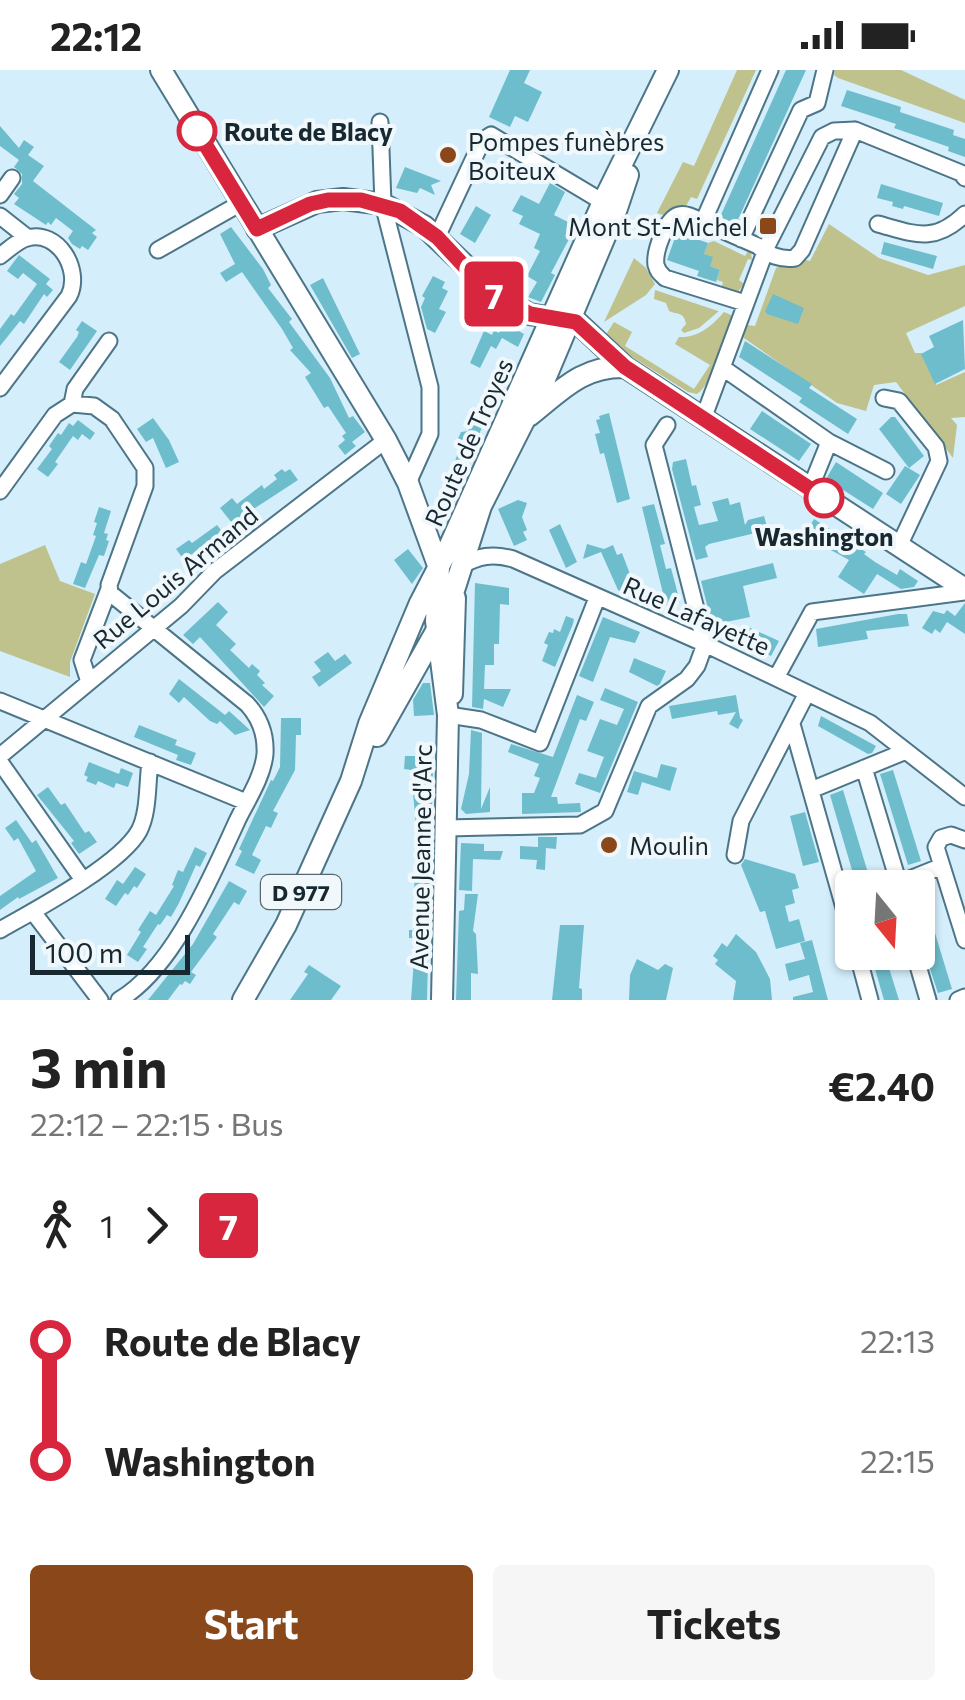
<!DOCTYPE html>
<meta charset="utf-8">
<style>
:root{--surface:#fff;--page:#f6f6f6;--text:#222;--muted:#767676;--accent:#8a4719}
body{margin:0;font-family:Commissioner,sans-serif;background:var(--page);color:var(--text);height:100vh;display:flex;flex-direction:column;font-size:38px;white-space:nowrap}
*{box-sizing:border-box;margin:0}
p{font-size:32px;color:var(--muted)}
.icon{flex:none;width:55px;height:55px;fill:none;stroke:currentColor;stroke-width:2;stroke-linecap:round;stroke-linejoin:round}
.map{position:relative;height:930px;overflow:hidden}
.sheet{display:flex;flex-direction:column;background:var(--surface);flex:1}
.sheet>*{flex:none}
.badge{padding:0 20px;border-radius:8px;font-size:35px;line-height:65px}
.needle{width:65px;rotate:162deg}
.fabs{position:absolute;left:835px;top:800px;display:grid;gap:20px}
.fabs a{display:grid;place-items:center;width:100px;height:100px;border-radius:10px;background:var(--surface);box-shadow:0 2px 8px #0004;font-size:50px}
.scale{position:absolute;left:30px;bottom:25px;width:160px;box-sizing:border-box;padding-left:10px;border:5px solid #182830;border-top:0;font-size:28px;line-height:35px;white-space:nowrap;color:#182830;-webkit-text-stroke:8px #f0f8fc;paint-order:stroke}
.map>.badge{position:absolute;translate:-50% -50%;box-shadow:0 0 0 5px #fff}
.legs{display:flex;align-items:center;gap:15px;height:110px;padding:0 30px;font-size:32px}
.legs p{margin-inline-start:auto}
.summary{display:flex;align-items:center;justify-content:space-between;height:170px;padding:0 30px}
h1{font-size:55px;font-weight:700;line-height:75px}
.cta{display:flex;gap:20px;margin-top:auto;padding:20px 30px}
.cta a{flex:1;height:115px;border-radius:10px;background:var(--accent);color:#fff;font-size:40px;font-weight:700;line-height:115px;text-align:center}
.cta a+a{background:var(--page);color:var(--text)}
ul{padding:0 30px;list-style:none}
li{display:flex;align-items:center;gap:35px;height:120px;font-size:38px}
li i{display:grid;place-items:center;width:15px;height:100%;margin:0 12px;background:currentColor}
li i::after{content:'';width:25px;height:25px;margin:-12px;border:8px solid;border-radius:50%;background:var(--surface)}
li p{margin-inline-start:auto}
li:first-child i{background:linear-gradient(#0000 50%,currentColor 0)}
li:last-child i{background:linear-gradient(currentColor 50%,#0000 0)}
.status{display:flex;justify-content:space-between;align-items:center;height:70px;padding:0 50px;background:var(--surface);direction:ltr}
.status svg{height:28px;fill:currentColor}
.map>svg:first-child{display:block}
.green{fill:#bfc28c}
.building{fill:#6ebdcc}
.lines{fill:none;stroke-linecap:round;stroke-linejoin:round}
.minor-casing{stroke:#4d7588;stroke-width:19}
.major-casing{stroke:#4d7588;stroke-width:24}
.minor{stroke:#fff;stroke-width:15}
.major{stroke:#fff;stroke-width:20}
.line-1-casing{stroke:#fff;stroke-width:22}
.line-1{stroke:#d7263d;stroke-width:15}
.stop-1-dot{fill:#fff;stroke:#d7263d;stroke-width:5}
.poi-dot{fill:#8a4719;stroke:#f0f8fc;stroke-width:4}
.labels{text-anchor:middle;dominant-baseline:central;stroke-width:8;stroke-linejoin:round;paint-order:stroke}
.shield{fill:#f0f8fc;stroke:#59666d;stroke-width:2.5}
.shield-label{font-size:22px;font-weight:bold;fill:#182830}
.stop-label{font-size:25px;font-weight:bold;fill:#182830;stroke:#f0f8fc;text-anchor:start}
.poi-label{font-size:25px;fill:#182830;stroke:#f0f8fc;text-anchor:start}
.street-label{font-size:25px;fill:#182830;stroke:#f0f8fc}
</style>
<div class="status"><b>22:12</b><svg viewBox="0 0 49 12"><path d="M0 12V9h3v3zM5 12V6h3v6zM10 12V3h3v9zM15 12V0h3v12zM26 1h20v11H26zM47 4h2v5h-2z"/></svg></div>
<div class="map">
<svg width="965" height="930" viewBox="0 0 965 930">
<rect width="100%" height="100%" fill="#d4eefb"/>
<path class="green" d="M737,0H756L697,129L691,127L686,136L672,138L663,145L657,143L683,92L694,96Z
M835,0H901L965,30V53L838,8L834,5Z
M829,154L879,188L928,205L965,195V236L906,263L915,283H922L936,315L965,302V347L951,348L957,355L953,388L896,312L874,315L866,341L837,333L741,266L746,255L755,256L776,198L802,189L810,191Z
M714,171L745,186L748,181L751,183L752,190L748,189L739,210L744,214L737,223L721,219L723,212L717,210L720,200L710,196L704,184L708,173Z
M634,188L646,198L655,214L646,225L604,252Z
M655,220L718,241H719L699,258L684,263L681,260L686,254C684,242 679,245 669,241L666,233L654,229Z
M724,242L731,245C732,262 711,315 697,324L688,322L613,275L605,266L614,252L632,262L625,276L694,319L710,295L675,274L679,267C698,268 712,256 724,242Z
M45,475L60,511L95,524L70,592V607L0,581V494Z"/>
<path class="building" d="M510,0H530L524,13L542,22L528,52L515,46L510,57L489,47Z
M786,0H806L736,154L720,147Z
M847,20L901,37L900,42L954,60L953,65L965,69V87L948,81L949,77L894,58L896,54L841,36Z
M0,56L19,78L24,70L34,77L28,85L44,96L33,111L96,160L92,163L97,167L88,180L82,176L80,179L72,174L68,168L73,161L56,148L51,155L48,152L46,155L14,134L19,128L14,124L22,114V104L14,97L19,90L0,76Z
M405,97L441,111L431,115L435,125L420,118L417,123L396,118Z
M550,113L565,122L554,145L576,156L551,203L555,205L541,232L528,227L537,212L527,206L540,181L534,178L540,164L519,154L523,146L512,141L521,125L539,134Z
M881,114L943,133L939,146L904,136L903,139L892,136L893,132L877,128Z
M476,136L491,145L475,173L460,164Z
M231,157L263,199L271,215L268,218L292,249L289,252L330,308L349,348L353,346L365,362L352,372L356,376L345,385L338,376L345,370L342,366L346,363L328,336L324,338L305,307L311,303L290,280L293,278L282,259L242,202L226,212L220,203L235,194L220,164Z
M677,162L708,173L704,184L713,187L710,196L720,200L716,212L697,206L699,201L667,190Z
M884,172L937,186L933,199L881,184Z
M19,185L50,209L46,214L53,220L47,227L44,224L24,254L20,251L0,276V259L11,244L14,246L37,214L23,203L18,209L7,201Z
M433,206L445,212L442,218L448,221L439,239L446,242L435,263L427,259L421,237L425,228L422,226Z
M323,208L360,284L352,288L310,215Z
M773,224L804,238L798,254L767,244L765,241Z
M963,250L965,299L935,314L921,284L934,277L929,266Z
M82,251L97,261L70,300L59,292L77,267L79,262L76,260Z
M504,253L524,264L518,277L502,268L496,279L491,276L480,298L470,293L484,261L492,265L494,260L499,263Z
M745,271L812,314L809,318L857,349L848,364L799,332L802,328L739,287Z
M494,312L504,317L494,331L457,413L462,415L450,442L438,436L461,375L456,373L461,362L468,361Z
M762,341L811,374L799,391L750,359Z
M609,343L630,429L617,433L604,383L600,384L595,364L600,363L596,350L600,349L599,346Z
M891,347H895L924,386L909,398L879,359Z
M153,348L169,370L179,392L166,398L153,368L146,372L137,359Z
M78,350L95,363L90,370L82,364L78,370L73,366L55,392L58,394L48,407L37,399L52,379L49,376L58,363L61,365L69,353L73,356Z
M686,389L692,416L696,415L701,435L694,437L699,455L718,451L712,432L728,428L730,435L740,432L745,455L748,450L764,446L768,460L709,474L705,477L708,487L696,490L672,399L673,392Z
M836,392L883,423L873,439L826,409Z
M905,396L920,405L901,434L886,424Z
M282,399L285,402L290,399L298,410L232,453L220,438L232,428L237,434L262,415L264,419L277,409L274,405Z
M518,430L527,433L522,447L527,460L523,462L527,470L514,476L498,439Z
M654,434L665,474L660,475L666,499L671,498L680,532L666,536L642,437Z
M99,437L111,441L104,463L108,464L106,470L109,471L104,486L99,485L85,518L73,514L81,492L86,494L96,466L93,465L97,453L94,452Z
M814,449L866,482L864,484L875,492L897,505L900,499L918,511L914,517L901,519L877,504L864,524L838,507L849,490L807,467L820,463L810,456Z
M560,454L577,492L566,498L549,460Z
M217,455L225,465L212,475L209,472L184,490L176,479L189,470L192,473Z
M587,474L604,479L613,475L617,485L622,483L633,512L639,514L632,527L618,520L601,482L583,489Z
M408,479L423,498L412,514L394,490Z
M773,493L777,508L743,516L750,547L712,555L701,511Z
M475,513L509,518V535L500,534L499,574H494V595H485L484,619H511L503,637L484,629L483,639L472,637Z
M218,532L228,542L216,555L236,574L230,580L249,598L252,594L260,601L257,605L265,613L262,615L274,626L264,637L200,567L193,574L183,565Z
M965,533V564L947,552L940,563L935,559L932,564L922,558L933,541L944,544L947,540L955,546Z
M898,544H907L909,556L866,561L868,569L818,577L816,559Z
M566,546L574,549L573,554L555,597L542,591L548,575L544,573L549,562L553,563L554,559L560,562Z
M603,547L640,562L635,573L610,567L593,612L579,606Z
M746,556L779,571L771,586L739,570Z
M328,582L335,591L345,584L352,593L319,617L312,607L321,601L314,592Z
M634,588L666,601L660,614L657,616L629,602Z
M179,609L225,645L229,641L250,660L235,665L220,651L217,654L210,651L184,627L179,633L169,624Z
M423,613H430L434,645L414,646L413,630Z
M605,618L638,632L600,723L575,714L579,703L596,708L604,687L587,681L600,649L617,655L624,639L600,630Z
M577,625L594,632L586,651L580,649L551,727H557L558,734L580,733L581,742L522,744V723H534L540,708L534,706L539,694L508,682L511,674L553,687Z
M736,625L740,648L743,650L738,659L729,654L736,642L718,645L717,641L672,649L669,636Z
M821,646L876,676L872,683L868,684L818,656Z
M281,648H301V665H296L295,700L273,741L278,743L271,758L266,756L252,785L261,790L254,804L235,795L242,781L239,779L271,710L273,711L280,697Z
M139,655L177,670L175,675L196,683L191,695L176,690L178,685L134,667Z
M471,660L482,663L481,739L490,717V742L466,744L461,739L469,704Z
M405,686H419L418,700H433L427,930H411L415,875L414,868H409V860H413L416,757L411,700L404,699Z
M89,692L119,704L121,698L133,703L128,717L116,713L114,718L98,711L96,715L86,711L88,707L84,705Z
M661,694L677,698L670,721L642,712L638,725L627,722L634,701L657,708Z
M893,700L921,791L908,795L880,704Z
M48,717L61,735L65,733L85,763L89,761L97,772L79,784L71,773L74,771L37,725Z
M843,720L871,813L857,817L830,725Z
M805,742L819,792L803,796L790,746Z
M16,750L32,773L36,770L58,808L19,829L18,827L0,840V826L36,801L18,768L14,771L5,758Z
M538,767H557L556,779L546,778L545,800L536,799L537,790L520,789V776L538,777Z
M461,773L484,774V781H503L500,790L473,789L472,821L459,820Z
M195,777L207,783L200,797L196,795L179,833L171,847L167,845L160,855L158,854L143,877L147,879L138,892L127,885L141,862L138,860L150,841L156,845L174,816L172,815L178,800L183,802Z
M745,789L795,804L799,818L792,820L795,833L785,836L789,852L799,849L805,871L776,879L765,841L760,842L741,795Z
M135,797L146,804L137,818L134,816L128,825L125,823L116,836L105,829L117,810L123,814Z
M229,811L247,821L239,835L234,832L213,864L217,867L191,902L196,905L190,914L185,911L182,915L180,914L168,930H148L193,874Z
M921,817L952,919L938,923L918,863V818Z
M465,824H478L473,861L476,864L478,904L471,903V930H456L459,841L464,840Z
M560,855H584L579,918L582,919V930H552Z
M736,864L756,882L770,909L772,930H733L736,911L715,894L718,890L713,886L722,873L727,877Z
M812,870L828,930H793V927L813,922L809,905L789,911L785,894L805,889L800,873Z
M870,882H884L899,930H884Z
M637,889L658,900L665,894L673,898L666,930H629L630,905Z
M309,895L341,916L331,930H290L308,904L304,902Z"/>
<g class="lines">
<g class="minor-casing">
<path id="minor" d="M770,0L703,152L758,176C767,185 782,190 795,188L802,180L855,60
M380,52L383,134L430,317V364L408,413
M0,125L12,108
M0,146L28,168
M703,152C696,149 687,143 679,145C666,148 654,182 656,195C658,202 660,203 665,208L745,233
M878,154C915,164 934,174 965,144
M437,167L482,71L491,65L603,132
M741,169L801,40L817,33L825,0
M158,180L241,133
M0,186C8,180 17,171 27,168C58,159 82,200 69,226L0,318
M723,298L829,372L810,419
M884,328L899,331L936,377L939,391L899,476
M72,334L94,336L112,349L145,398V416L109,515L110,523L247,634C260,648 266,665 265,684C263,706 248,729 238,749C212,805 174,898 119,930
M703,349L768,174L822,67L834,61L855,60L961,103L965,108
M829,372L886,401
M0,421L55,345L72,334L75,319L109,271
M460,496C479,486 492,483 513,489L705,574L870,653L965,727
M776,608L812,542L965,522
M89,612L82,590L109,519
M0,631L246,732
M448,645L481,650L540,673L597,528
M792,654L852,866
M0,686L181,536L215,501L386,370
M0,692L83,810
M864,698L899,814
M811,720L906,681
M447,758L580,755L605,741L649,636L687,609L697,596L705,574L654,375L667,355
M965,770L951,765L941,768L936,777L965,870
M735,785L741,751L807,623
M890,817L942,796
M33,842L100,930
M0,860C35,840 120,795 139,761C149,742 147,714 150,692
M857,882L870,930
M914,882L928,930
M958,930L965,927"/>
</g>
<g class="major-casing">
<path id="major" d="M161,0L386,370L408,413L439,498L436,551L448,645L442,930
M257,159L317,132L343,129L383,134L424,156L496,225L529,244L577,252L625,297L965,519
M529,346C562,320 582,296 625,297
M452,624L455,528
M377,666L447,542L481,436L545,309L617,138L628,105
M243,930L286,855L351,711L369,654L420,533L450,475L603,132L668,0"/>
</g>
<use href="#minor" class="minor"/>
<use href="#major" class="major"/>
</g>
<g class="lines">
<g class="line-1-casing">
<path id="line-1" d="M197,61L257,159L310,134L328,130H361L400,141L437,167L478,211L496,225L530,244L576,252L625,297L824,428"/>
</g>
<use href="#line-1" class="line-1"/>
</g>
<g class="stop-1-dot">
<circle cx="197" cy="61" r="18"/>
<circle cx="824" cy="428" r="18"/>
</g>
<g class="poi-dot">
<circle cx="448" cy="85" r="10"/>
<rect x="758" y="146" width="20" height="20" rx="5"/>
<circle cx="609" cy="775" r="10"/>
</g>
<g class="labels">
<rect class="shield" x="261" y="805" width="80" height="34" rx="8"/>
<g class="shield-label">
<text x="301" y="822">D 977</text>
</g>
<g class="stop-label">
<text x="224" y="61">Route de Blacy</text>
<text x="824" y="466" text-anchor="middle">Washington</text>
</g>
<g class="poi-label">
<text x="468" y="71">Pompes funèbres<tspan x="468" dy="29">Boiteux</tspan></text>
<text x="748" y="156" text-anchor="end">Mont St-Michel</text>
<text x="629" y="775">Moulin</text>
</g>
<g class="street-label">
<text transform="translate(468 372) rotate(-66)">Route de Troyes</text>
<text transform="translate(175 507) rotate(-40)">Rue Louis Armand</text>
<text transform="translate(697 545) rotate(24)">Rue Lafayette</text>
<text transform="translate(420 787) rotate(-89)">Avenue Jeanne d'Arc</text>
</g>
</g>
</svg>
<div class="fabs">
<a><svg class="needle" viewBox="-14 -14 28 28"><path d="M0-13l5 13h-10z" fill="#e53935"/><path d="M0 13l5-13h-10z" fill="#767676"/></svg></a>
</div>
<div class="scale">100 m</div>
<b class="badge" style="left:494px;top:224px;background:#d7263d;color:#fff">7</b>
</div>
<section class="sheet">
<div class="summary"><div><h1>3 min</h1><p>22:12 – 22:15 · Bus</p></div><b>€2.40</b></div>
<div class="legs"><svg class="icon" aria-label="walk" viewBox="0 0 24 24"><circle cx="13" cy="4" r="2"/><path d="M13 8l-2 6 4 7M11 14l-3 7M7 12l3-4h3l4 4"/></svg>1<svg class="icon" aria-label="forward" viewBox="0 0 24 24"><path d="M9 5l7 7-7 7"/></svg><b class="badge" style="background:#d7263d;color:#fff">7</b></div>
<ul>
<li><i style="color:#d7263d"></i><b>Route de Blacy</b><p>22:13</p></li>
<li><i style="color:#d7263d"></i><b>Washington</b><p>22:15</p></li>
</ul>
<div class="cta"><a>Start</a><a>Tickets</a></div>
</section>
